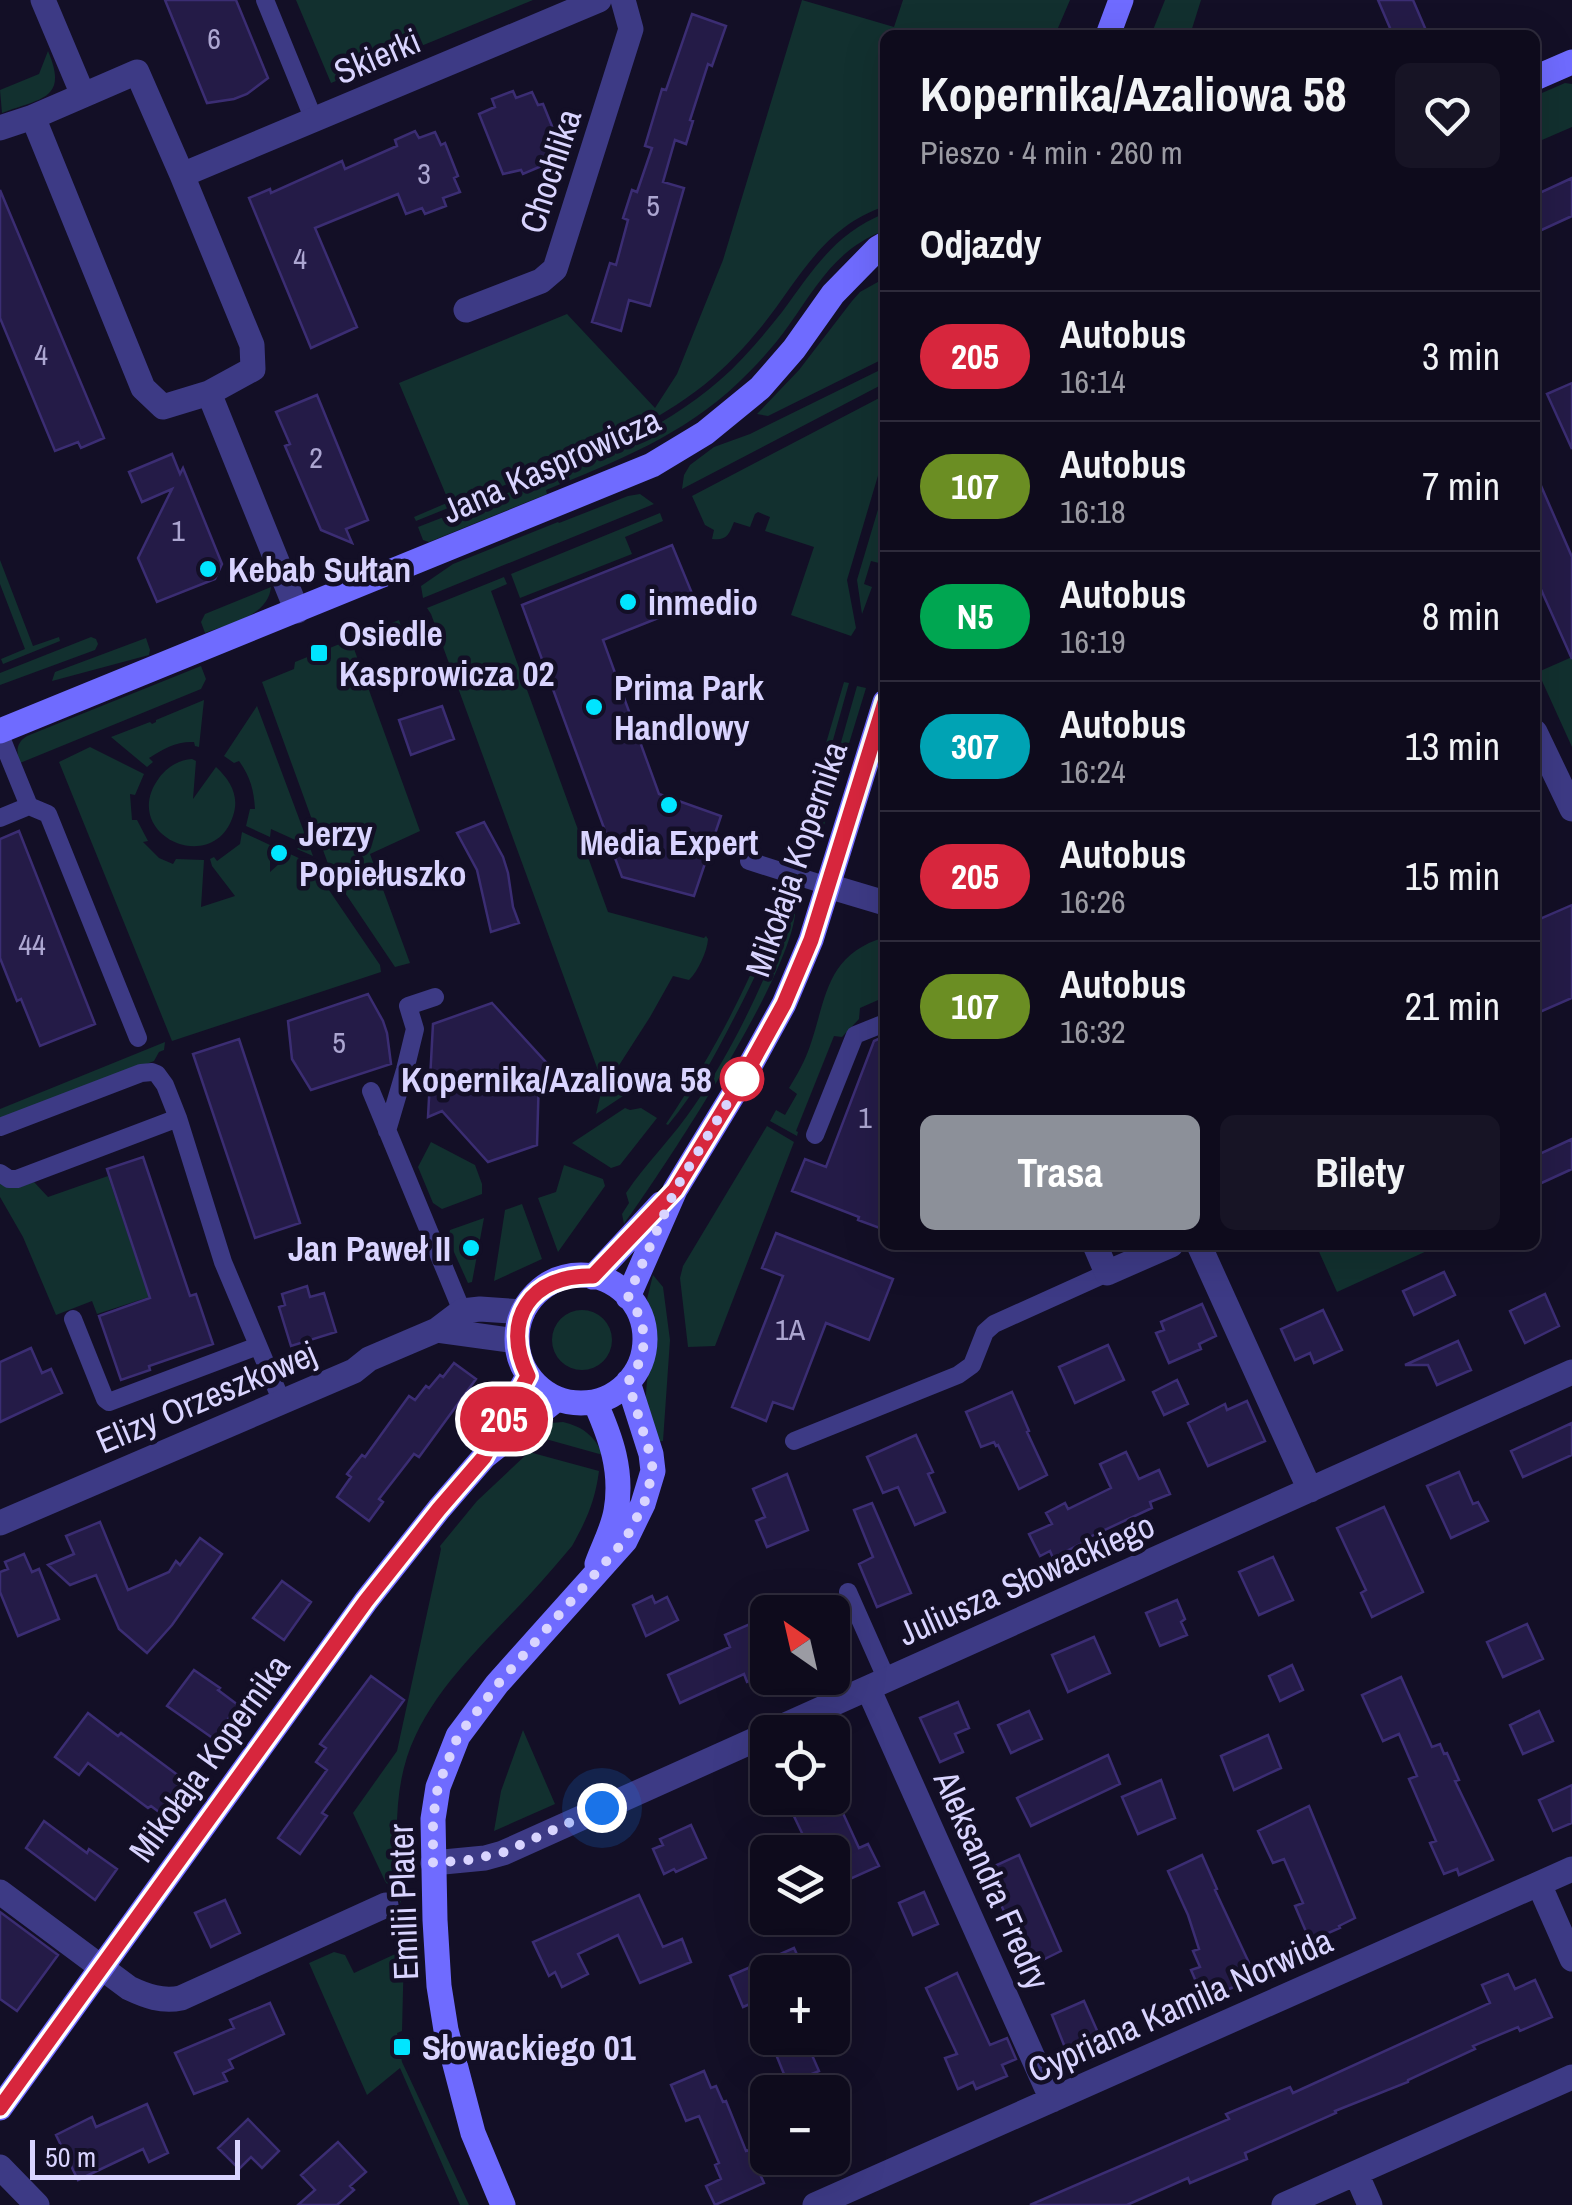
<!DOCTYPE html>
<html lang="pl">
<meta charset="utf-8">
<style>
:root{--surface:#0e0b1c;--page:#171425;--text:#f1f3f6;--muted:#9b9ba3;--line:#2e2b3b;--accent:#8c9099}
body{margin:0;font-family:"Archivo Narrow",sans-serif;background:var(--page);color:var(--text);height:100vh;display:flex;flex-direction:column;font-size:38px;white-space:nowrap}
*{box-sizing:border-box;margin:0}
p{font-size:32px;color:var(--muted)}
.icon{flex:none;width:55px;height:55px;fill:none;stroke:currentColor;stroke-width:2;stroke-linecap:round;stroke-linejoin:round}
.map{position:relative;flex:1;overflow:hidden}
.details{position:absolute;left:880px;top:30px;width:660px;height:1220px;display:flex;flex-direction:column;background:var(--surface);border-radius:15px;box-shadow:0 10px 40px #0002,0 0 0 2px var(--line)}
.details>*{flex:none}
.badge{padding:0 20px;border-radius:32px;font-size:35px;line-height:65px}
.needle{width:65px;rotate:326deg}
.fabs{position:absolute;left:750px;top:1595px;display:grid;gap:20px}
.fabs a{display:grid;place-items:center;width:100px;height:100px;border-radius:15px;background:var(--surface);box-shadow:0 10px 40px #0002,0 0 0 2px var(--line);font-size:50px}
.scale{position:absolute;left:30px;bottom:25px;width:210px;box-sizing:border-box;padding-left:10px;border:5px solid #d9d4ff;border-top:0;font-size:28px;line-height:35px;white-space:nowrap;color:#d9d4ff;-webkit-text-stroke:8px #130f26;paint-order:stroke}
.you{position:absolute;width:50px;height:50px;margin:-25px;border:8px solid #fff;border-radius:50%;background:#1a73e8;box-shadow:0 0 0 15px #1a73e833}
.map>.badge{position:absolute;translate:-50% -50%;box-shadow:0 0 0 5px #fff}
h2{padding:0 40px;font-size:38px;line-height:90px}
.round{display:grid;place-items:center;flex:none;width:105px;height:105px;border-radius:15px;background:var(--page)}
.head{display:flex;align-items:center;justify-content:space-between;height:170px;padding:0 40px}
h1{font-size:48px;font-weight:700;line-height:75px}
.action{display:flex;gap:20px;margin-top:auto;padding:20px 40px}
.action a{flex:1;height:115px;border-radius:15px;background:var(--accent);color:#fff;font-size:40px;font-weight:700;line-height:115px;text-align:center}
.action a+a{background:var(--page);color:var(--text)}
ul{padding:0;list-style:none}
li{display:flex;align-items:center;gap:30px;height:130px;padding:0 40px;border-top:2px solid var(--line)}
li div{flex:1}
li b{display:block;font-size:38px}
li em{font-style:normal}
li .badge{min-width:110px;font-weight:700;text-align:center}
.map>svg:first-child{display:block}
.green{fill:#12302f}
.building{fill:#241b47;stroke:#3b2d73;stroke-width:2.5}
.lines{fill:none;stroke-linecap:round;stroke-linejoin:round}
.lane{stroke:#3d3a85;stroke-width:18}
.street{stroke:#3d3a85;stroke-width:25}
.secondary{stroke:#6f6bff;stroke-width:25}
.line-casing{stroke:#fff;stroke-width:22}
.line{stroke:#d7263d;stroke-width:15}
.walk{stroke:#d9d4ff;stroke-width:10;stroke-dasharray:0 18}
.poi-dot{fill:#00e5ff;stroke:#130f26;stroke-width:4}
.stop-dot{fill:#fff;stroke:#d7263d;stroke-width:5}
.labels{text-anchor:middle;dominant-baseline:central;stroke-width:9;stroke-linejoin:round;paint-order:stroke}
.number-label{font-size:30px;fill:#aca6d1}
.street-label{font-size:35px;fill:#d9d4ff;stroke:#130f26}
.poi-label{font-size:35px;font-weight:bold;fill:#d9d4ff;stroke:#130f26;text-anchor:start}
.stop-label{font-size:35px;font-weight:bold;fill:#d9d4ff;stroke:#130f26;text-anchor:end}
</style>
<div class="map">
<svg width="1572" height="2205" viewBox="0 0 1572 2205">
<rect width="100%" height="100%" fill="#130f26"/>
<path class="green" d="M296,0H533L331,83Z
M802,0L894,27L903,0H1070L1055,35H885V206C822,228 801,277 762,326C745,347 725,368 704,385C655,424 600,446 543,470C500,487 458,504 416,521L414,517L449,502L399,383L567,314L655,408L677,374L723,260Z
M1165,0H1201L1190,35H1151Z
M48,51C69,100 40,98 2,113L0,90L39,74Z
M1565,83L1572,84V127L1535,143V96Z
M885,213V230C836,249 818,284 789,325C775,345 757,365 739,382C684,435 615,462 546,490L547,494L429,542L423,540L418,527C519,487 637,452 720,380C743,360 763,336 782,312C814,269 833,235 885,213Z
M885,278V358L768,416L757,414L799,370L852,301L860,292Z
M880,370H885V383L682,489L684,475L690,465L714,447L750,434Z
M885,395V452L847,580L856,628L851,636L791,615L814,547L765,531L770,517L758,512L755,514L750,527L734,522C729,534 727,541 712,539L714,530L705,525L692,496Z
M885,486V544L879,563L871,561L864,584L872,587L862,614L857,580Z
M640,494L654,504L423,598L421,586L453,564L558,522L559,523L628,496Z
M660,513L663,521L625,537L632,554L520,598L511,574Z
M0,560L33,646L59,637L60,641L3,664L1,659L25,649L0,584Z
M504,577L507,584L491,591L608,912L704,938L706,936L708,939C707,952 698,971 689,980L673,976L650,1017L607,1084L623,1096L596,1114L603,1084L431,614L427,608Z
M271,587C268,617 229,623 205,633L201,622L205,614Z
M399,620L401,626L353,646L420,831L370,854L410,963L395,967L331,872L262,682L294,669L295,662Z
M91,637L96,639L98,644L95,650L0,685V673Z
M146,638L150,650L149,655L52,681L55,672Z
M1572,657V747L1538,672Z
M201,666L206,679L201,689L20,763C16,751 16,743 27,736Z
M844,682L849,683L800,858H795L800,832Z
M857,686L866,688L821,835L810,852Z
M204,700L199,747L195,746L194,742C177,741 163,749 149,758L153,762L147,767L111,737L150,722L152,724L156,722V720Z
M257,706L313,856L297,849L302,843L271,829L270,837L246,826L250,809H255C254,790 250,776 239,761L234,763L224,756Z
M90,747L144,774L135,795L130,794L132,820H137L148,841L143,842L159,858L173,864L176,859L204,860L201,907L235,896L212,866L210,859L214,857L217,861L240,844L242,832L270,845V872L290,854L316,866L318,874L380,965L381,972L172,1041L59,762Z
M192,759L196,761L193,799L216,767C230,780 240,796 233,816C213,878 118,834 159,778C167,767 179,760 192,759Z
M785,890L789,893C774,937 755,978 733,1020C714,1057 695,1093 668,1125L666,1124C718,1046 753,978 785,890Z
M795,903C804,958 661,1173 624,1224L622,1214L629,1203L626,1193C647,1162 674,1136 694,1106C737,1044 768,973 795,903Z
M885,937V997L860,1008L859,1019L842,1037L834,1036L796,1131L798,1132L797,1136L770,1121L776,1110L785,1115L797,1094L789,1088C797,1075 805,1061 810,1046C827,996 826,955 885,937Z
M165,1042L164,1050L159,1052L154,1061L0,1121V1109Z
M625,1108L630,1110L641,1108L657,1118L620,1165L611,1168L572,1143Z
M767,1126L794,1142L715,1346L688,1347L680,1278L683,1266Z
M431,1142L475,1165L482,1184V1194L442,1209L433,1203L418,1167Z
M564,1165L603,1179L605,1186L558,1252L538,1198L556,1192Z
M108,1176L149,1297L97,1314L92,1301L56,1315L23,1237L0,1197V1181C13,1190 20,1186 34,1182L48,1197Z
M522,1204L542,1259L494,1281L505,1210Z
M484,1218L472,1282L468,1283L448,1239L450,1230Z
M1316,1245H1440L1337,1292Z
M653,1275L663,1287L670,1340L663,1441L656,1442L645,1406L647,1381L655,1344L647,1299Z
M552 1340a30 30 0 1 1 60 0a30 30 0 1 1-60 0Z
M563,1422C583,1427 594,1435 603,1455L542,1438L535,1432L551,1423Z
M529,1452L599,1471C595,1501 587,1519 572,1546C559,1561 546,1577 532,1592C486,1642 429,1691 407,1757C392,1804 397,1855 401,1903L385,1881L353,1813L397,1751L441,1549L440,1546L477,1501Z
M523,1730L555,1804L494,1831L501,1791Z
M404,1950L402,2031L397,2033L402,2062L469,2205H460L400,2068L367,2095L309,1963L334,1952L345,1955L354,1973Z"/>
<path class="building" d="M165,0H236L268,78L247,94L234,99L207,103Z
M1378,0H1413L1428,35H1393Z
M692,14L726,26L712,66L708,64L690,120L693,121L686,144L675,140L663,182L684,188L650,306L629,300L621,331L592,322L610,263L616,265L628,220L623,218L632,190L637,192L652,148L645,146L662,89L666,90Z
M513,91L516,98L532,92L538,105L543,104L556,136L551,138L557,152L541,158L544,165L523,174L521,170L503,174L479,114L495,107L492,99Z
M415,131L419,138L435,132L441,145L445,143L458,176L454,178L460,192L443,198L446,206L425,214L422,208L406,214L398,194L315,228L357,327L311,348L249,198L270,189L271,193L342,161L345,169L397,146L395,140Z
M1572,178V216L1535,233V195Z
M0,190L104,438L81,448L78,442L55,451L0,318Z
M1572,383V449L1547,394Z
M317,395L368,520L346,529L352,543L321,530L285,446L290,444L276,412Z
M172,454L180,474L183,468L222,564L215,579L157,602L138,558L172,489L142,502L129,472Z
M1535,472L1572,557V659L1535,576Z
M672,545L696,603L603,640L659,794L721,816L694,896L622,877L522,605Z
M442,706L454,739L411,755L399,720Z
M484,822L503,857L508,873L513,907L519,923L491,932L477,870L457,833Z
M19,831L95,1024L40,1046L21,999L17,1001L0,958V839Z
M1572,905V998L1535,1014V921Z
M368,994L383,1021L387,1033L391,1064L311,1090L292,1059L288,1021Z
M492,1003L554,1071L539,1076L537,1145L488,1162L442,1111L428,1117L433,1024Z
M885,1036V1230L858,1220L859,1217L792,1191L805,1159L826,1167L874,1041Z
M239,1039L300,1223L255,1238L193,1054Z
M1572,1139V1169L1535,1186V1156Z
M143,1157L190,1296L196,1294L213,1344L149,1366L150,1370L121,1380L99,1316L150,1298L107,1169Z
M776,1233L893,1279L869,1340L826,1323L793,1409L773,1402L766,1421L732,1407L783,1276L762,1268Z
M1444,1272L1455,1295L1414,1315L1403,1291Z
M307,1286L310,1297L324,1293L336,1332L291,1346L279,1307L285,1305L282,1294Z
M1545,1294L1559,1326L1525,1343L1510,1311Z
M1202,1304L1216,1336L1199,1344L1201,1349L1169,1363L1156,1333L1164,1330L1161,1322Z
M1323,1310L1342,1350L1314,1363L1310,1353L1295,1360L1281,1329Z
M1458,1341L1471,1370L1437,1385L1428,1365H1405Z
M1108,1345L1124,1380L1075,1403L1059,1367Z
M31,1348L42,1373L51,1369L62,1393L0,1422V1362Z
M454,1363L476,1379L419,1457L414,1454L379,1499L383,1502L369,1521L337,1497L351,1477L347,1474L362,1455L365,1457L409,1396L415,1400L426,1386L429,1388L440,1375L443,1377Z
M1177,1380L1188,1404L1164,1415L1153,1392Z
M1012,1392L1029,1431L1027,1432L1047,1475L1019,1489L998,1445L996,1446L994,1442L981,1447L966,1412Z
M1247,1401L1265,1441L1208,1466L1188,1423L1225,1404L1227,1410Z
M1572,1423V1455L1523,1477L1511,1451Z
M916,1435L933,1472L928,1474L945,1512L915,1525L898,1487L883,1493L867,1457Z
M1126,1452L1139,1479L1159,1470L1170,1494L1150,1502L1152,1508L1083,1540L1084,1542L1053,1558L1050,1551L1040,1556L1029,1534L1052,1524L1046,1513L1065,1503L1068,1509L1111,1488L1100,1464Z
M1459,1472L1473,1504L1478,1502L1488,1521L1451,1538L1427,1486Z
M787,1474L808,1530L767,1547L756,1521L765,1517L753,1489Z
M872,1503L911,1593L877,1607L859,1564L873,1557L854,1510Z
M1384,1507L1423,1592L1372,1617L1361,1593L1366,1590L1337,1528Z
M100,1522L128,1590L169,1572L176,1561L180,1565L200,1538L222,1554L172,1625L147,1653L119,1629L96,1575L70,1585L48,1565L74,1554L66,1536Z
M24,1554L32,1572L39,1569L59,1619L18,1636L0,1592V1572L8,1569L5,1562Z
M1273,1557L1293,1600L1259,1615L1239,1572Z
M282,1581L311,1602L284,1640L253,1618Z
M652,1596L655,1603L667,1597L678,1620L646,1636L633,1605Z
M1177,1600L1185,1619L1181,1622L1187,1635L1160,1646L1146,1613Z
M759,1620L768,1638V1674L747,1682L744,1674L680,1703L668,1675L730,1647L725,1635Z
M1527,1624L1543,1659L1503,1677L1487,1642Z
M1094,1637L1110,1673L1068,1692L1052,1655Z
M1292,1665L1303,1690L1280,1701L1269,1676Z
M194,1670L220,1688L218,1690L238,1705L214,1739L167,1706Z
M371,1676L404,1700L322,1813L327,1816L300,1854L278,1838L327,1770L316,1762L326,1748L320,1744Z
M1401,1677L1432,1747L1440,1744L1444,1754L1447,1753L1459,1780L1455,1781L1493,1860L1459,1875L1457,1869L1444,1874L1430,1843L1436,1841L1409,1779L1417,1776L1399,1734L1383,1741L1362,1695Z
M958,1702L969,1728L955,1734L963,1752L940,1762L920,1718Z
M1029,1711L1042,1739L1011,1753L998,1725Z
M1539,1711L1553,1741L1523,1754L1510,1725Z
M88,1713L118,1736L121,1733L183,1779L159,1812L151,1806L148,1808L88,1763L79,1775L55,1757Z
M1268,1735L1281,1768L1234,1790L1221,1756Z
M1108,1755L1120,1784L1031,1826L1017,1798Z
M1161,1780L1175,1818L1138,1834L1122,1797Z
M1572,1785V1823L1553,1831L1539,1800Z
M799,1798H836L859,1848L868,1844L879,1866L832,1887V1852H811L791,1810L803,1805Z
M1309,1806L1355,1918L1339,1926L1340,1928L1310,1941L1295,1906L1303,1903L1284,1859L1273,1863L1258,1831Z
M44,1821L87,1853L89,1849L117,1869L95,1900L26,1848Z
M691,1825L706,1858L676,1872L674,1869L664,1874L653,1849L663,1845L660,1839Z
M1019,1855L1061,1951L1028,1967L986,1870Z
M1202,1855L1217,1889L1215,1890L1251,1967L1231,1975L1236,1986L1204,2000L1191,1970L1200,1967L1193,1951L1199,1949L1188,1915L1168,1871Z
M924,1892L938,1924L913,1935L899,1903Z
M639,1895L663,1947L682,1939L691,1962L640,1983L618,1935L578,1954L588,1974L562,1987L555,1972L549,1976L533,1942Z
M225,1900L240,1933L211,1947L195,1913Z
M0,1912L58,1955L17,2011L0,1999Z
M794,1948L805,1972H768V1996L743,2007L730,1976Z
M957,1973L990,2045L1007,2038L1016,2059L1002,2065L1007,2076L976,2089L973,2082L958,2089L945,2058L957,2054L926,1988Z
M1508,1974L1515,1989L1535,1980L1552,2017L1520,2031L1518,2027L1473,2046L1475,2049L1408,2080V2082L1335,2111L1336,2113L1245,2153L1247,2159L1190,2183L1188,2178L1127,2205H1030L1229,2119L1226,2114L1290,2087L1293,2093L1490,2003L1482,1985Z
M1084,2001L1099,2035L1066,2050L1052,2015Z
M270,2003L284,2034L229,2060L233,2068L223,2073L227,2081L194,2094L175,2053L234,2028L230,2020Z
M805,2039L819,2071L788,2084L775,2052Z
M704,2071L711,2088L716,2086L723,2102L726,2101L746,2151L749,2150L764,2183L715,2205L706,2186L721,2179L715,2165L719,2163L699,2116L686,2121L671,2085Z
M147,2104L168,2153L149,2162L143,2149L78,2180L56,2135L92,2117L96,2127Z
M248,2119L279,2151L262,2168L251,2157L239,2169L218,2148Z
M338,2142L366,2172L350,2186L354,2190L337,2205H298L315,2190L301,2175Z"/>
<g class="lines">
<path class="lane" d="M265,0L314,120
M0,735L29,806
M0,818L29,806L48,814L138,1038
M749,861L828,886
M371,1091L462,1311
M0,1127L141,1073L152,1072L157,1074L165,1085L178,1118L223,1262L282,1402
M387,1131L405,1070L415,1029L408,1006L435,997
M815,1135L855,1035L885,1023
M0,1173L9,1179H17L178,1118
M73,1319L105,1399L109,1402L258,1346
M794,1441L958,1375L972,1365L985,1332L994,1324L1107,1273
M848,1592L887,1680"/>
<path class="street" d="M43,0L83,95
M137,72L182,175L252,345L253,369L209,393L163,407L143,388L33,117Z
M0,128L33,117
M182,175L599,0
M466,310L541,281L555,269L631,29L623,0
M209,393L297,611
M1535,732L1572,809
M828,886L885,903
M1095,1245L1107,1273L1171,1245
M1199,1245L1310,1490
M437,1330L517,1341
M0,1523L354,1371L369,1359L437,1330L462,1311L480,1309L523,1312
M868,1688L1052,2100
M770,1732L1572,1372
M433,1863L485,1858L503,1853L768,1734
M1539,1884L1572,1959
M0,1892L129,1988C146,1996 162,2002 181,1998L386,1905
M0,2167L37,2205
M1356,2173L1370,2205
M815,2205L1572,1869
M1284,2205L1572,2077"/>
<path class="secondary" d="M1108,35L1121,0
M1535,78L1572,62
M0,731L652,465L705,433L760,388L794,349L833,294L878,248L885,244
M517 1339a64 64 0 1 1 128 0a64 64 0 1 1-128 0Z
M593,1277L661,1204
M628,1297L675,1190L742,1080L784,1004L811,940L885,702
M595,1402C611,1438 623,1471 616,1511C613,1529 603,1547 597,1564
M490,1446L528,1376
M0,2108L366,1601L439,1509L484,1457L557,1399
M503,2205L473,2133L446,2030L439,1986L435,1920L433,1819L438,1787L458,1736L497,1684L625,1541L643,1504L653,1471L651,1454L628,1382"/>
</g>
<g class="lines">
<g class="line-casing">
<path id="line" d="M0,2108L366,1601L439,1509L484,1457L528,1376C500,1320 531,1274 593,1276L675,1190L742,1080L784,1004L811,940L885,702"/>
</g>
<use href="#line" class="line"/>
<path class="walk" d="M602,1808L502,1853L468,1860L433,1863V1819L438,1786L458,1736L498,1684L625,1540L644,1504L653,1471L650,1454L628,1382C649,1352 649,1327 628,1296L675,1190L742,1079"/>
</g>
<g class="poi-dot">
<circle cx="208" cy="569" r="10"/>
<circle cx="628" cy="602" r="10"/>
<rect x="309" y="643" width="20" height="20" rx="5"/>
<circle cx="594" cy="707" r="10"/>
<circle cx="669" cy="805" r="10"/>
<circle cx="279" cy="853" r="10"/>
<circle cx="471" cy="1248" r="10"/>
<rect x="392" y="2037" width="20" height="20" rx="5"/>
</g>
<circle class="stop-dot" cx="742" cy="1079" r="20"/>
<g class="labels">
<g class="number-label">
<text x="214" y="38">6</text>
<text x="424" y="173">3</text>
<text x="653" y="205">5</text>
<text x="300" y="258">4</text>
<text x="41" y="354">4</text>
<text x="316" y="457">2</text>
<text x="178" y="530">1</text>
<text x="32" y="944">44</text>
<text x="339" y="1042">5</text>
<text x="865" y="1117">1</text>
<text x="790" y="1329">1A</text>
</g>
<g class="street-label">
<text transform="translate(377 56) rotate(-23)">Skierki</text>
<text transform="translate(550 171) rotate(-72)">Chochlika</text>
<text transform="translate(551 465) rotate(-24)">Jana Kasprowicza</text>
<text transform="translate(796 859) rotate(-71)">Mikołaja Kopernika</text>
<text transform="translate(206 1397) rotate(-23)">Elizy Orzeszkowej</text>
<text transform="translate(1026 1579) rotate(-24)">Juliusza Słowackiego</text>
<text transform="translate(209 1758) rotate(-54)">Mikołaja Kopernika</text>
<text transform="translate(992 1880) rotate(66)">Aleksandra Fredry</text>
<text transform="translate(403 1902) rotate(-92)">Emilii Plater</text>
<text transform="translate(1180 2005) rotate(-24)">Cypriana Kamila Norwida</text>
</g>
<g class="poi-label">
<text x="228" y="569">Kebab Sułtan</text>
<text x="648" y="602">inmedio</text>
<text x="339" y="633">Osiedle<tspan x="339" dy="40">Kasprowicza 02</tspan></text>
<text x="614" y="687">Prima Park<tspan x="614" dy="40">Handlowy</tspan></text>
<text x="299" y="833">Jerzy<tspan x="299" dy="40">Popiełuszko</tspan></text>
<text x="669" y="842" text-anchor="middle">Media Expert</text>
<text x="451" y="1248" text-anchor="end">Jan Paweł II</text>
<text x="422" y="2047">Słowackiego 01</text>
</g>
<g class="stop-label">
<text x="712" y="1079">Kopernika/Azaliowa 58</text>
</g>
</g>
</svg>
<div class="fabs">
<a><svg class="needle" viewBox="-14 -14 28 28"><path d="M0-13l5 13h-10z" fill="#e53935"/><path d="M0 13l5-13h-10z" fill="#9b9ba3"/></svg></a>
<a><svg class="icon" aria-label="locate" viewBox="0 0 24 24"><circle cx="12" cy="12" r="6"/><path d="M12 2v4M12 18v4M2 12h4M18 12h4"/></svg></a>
<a><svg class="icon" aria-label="layers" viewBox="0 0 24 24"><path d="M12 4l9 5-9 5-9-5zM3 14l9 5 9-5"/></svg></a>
<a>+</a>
<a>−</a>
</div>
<div class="scale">50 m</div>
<div class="you" style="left:602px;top:1808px"></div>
<b class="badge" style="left:504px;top:1419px;background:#d7263d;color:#fff">205</b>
<section class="details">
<div class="head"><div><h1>Kopernika/Azaliowa 58</h1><p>Pieszo · 4 min · 260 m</p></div><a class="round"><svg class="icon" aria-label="heart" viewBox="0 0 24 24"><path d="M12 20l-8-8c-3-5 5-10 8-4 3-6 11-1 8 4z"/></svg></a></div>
<h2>Odjazdy</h2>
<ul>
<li><span class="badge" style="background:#d7263d;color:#fff">205</span><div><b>Autobus</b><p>16:14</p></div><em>3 min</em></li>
<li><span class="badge" style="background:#6b8e23;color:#fff">107</span><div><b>Autobus</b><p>16:18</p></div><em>7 min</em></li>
<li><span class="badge" style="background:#00a651;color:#fff">N5</span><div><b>Autobus</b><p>16:19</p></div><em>8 min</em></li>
<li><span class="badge" style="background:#00a3b4;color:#fff">307</span><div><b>Autobus</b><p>16:24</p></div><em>13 min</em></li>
<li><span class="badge" style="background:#d7263d;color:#fff">205</span><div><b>Autobus</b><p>16:26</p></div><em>15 min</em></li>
<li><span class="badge" style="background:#6b8e23;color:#fff">107</span><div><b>Autobus</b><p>16:32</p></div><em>21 min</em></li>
</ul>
<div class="action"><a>Trasa</a><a>Bilety</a></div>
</section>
</div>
